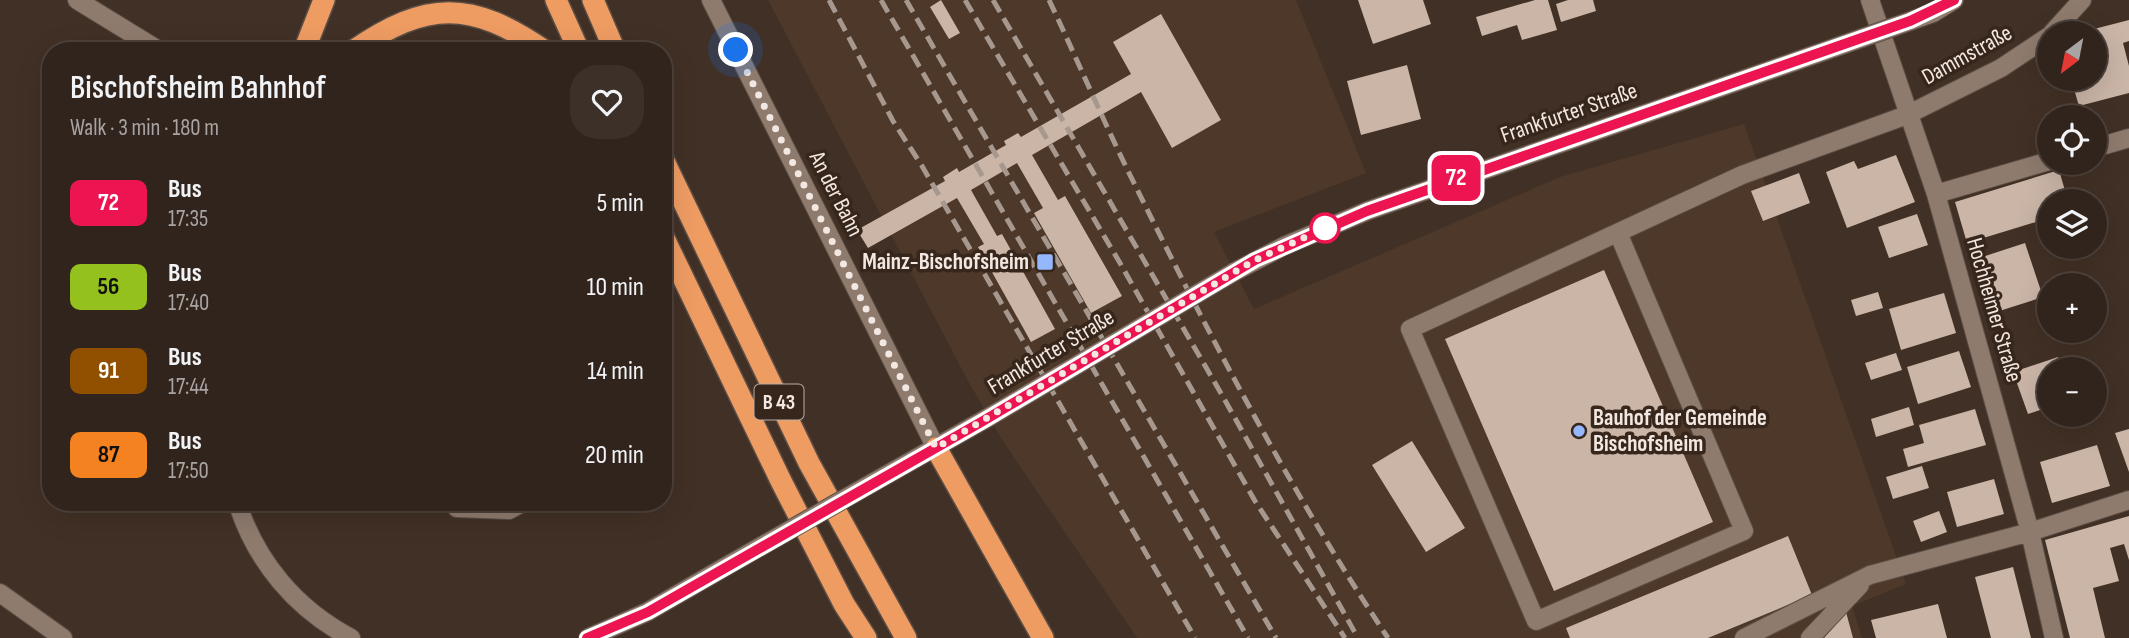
<!DOCTYPE html>
<meta charset="utf-8">
<style>
:root{--surface:#31241c;--page:#3d3029;--text:#f1f3f6;--muted:#a8a4a3;--line:#4c413b}
body{margin:0;font-family:"Sofia Sans Condensed",sans-serif;background:var(--page);color:var(--text);height:100vh;display:flex;flex-direction:column;font-size:26px;white-space:nowrap}
*{box-sizing:border-box;margin:0}
p{font-size:23px;color:var(--muted)}
.icon{flex:none;width:38px;height:38px;fill:none;stroke:currentColor;stroke-width:2;stroke-linecap:round;stroke-linejoin:round}
.map{position:relative;flex:1;overflow:hidden}
.details{position:absolute;left:42px;top:42px;width:630px;height:469px;display:flex;flex-direction:column;background:var(--surface);border-radius:28px;box-shadow:0 7px 28px #0002,0 0 0 2px var(--line)}
.details>*{flex:none}
.badge{padding:0 14px;border-radius:10px;font-size:24px;line-height:46px}
.needle{width:46px;rotate:212deg}
.buttons{position:absolute;left:2037px;top:21px;display:grid;gap:14px}
.buttons a{display:grid;place-items:center;width:70px;height:70px;border-radius:50%;background:var(--surface);box-shadow:0 7px 28px #0002,0 0 0 2px var(--line);font-size:35px}
.you{position:absolute;width:35px;height:35px;margin:-18px;border:5px solid #fff;border-radius:50%;background:#1a73e8;box-shadow:0 0 0 10px #1a73e833}
.map>.badge{position:absolute;translate:-50% -50%;box-shadow:0 0 0 4px #fff}
.round{display:grid;place-items:center;flex:none;width:74px;height:74px;border-radius:28px;background:var(--page)}
.head{display:flex;align-items:center;justify-content:space-between;height:119px;padding:0 28px}
h1{font-size:33px;font-weight:600;line-height:52px}
ul{padding:0;list-style:none}
li{display:flex;align-items:center;gap:21px;height:84px;padding:0 28px}
li div{flex:1}
li b{display:block;font-size:26px}
li em{font-style:normal}
li .badge{min-width:77px;font-weight:700;text-align:center}
.map>svg:first-child{display:block}
.built{fill:#4d3829}
.building{fill:#cab5a7}
.lines{fill:none;stroke-linecap:round;stroke-linejoin:round}
.minor-casing{stroke:#5c4e44;stroke-width:20}
.highway-casing{stroke:#5c4e44;stroke-width:24}
.minor{stroke:#8f7b6e;stroke-width:18}
.highway{stroke:#ef9c63;stroke-width:21}
.rail{stroke:#a6988f;stroke-width:5;stroke-dasharray:14 7;stroke-linecap:butt}
.minor-bridge-casing{stroke:#5c4e44;stroke-width:20;stroke-linecap:butt}
.minor-bridge{stroke:#8f7b6e;stroke-width:18}
.line-casing{stroke:#fff;stroke-width:16}
.line{stroke:#ec1551;stroke-width:10}
.walk{stroke:#f3e8e1;stroke-width:7;stroke-dasharray:0 12.6}
.stop-dot{fill:#fff;stroke:#ec1551;stroke-width:3.5}
.poi-dot{fill:#94b7fd;stroke:#37261b;stroke-width:2.5}
.labels{text-anchor:middle;dominant-baseline:central;stroke-width:7;stroke-linejoin:round;paint-order:stroke}
.shield{fill:#37261b;stroke:#bbaea6;stroke-width:2}
.shield-label{font-size:21px;font-weight:bold;fill:#f3e8e1}
.street-label{font-size:23px;fill:#f3e8e1;stroke:#37261b}
.poi-label{font-size:23px;font-weight:bold;fill:#f3e8e1;stroke:#37261b;text-anchor:end}
</style>
<div class="map">
<svg width="2129" height="638" viewBox="0 0 2129 638">
<rect width="100%" height="100%" fill="#413025"/>
<path class="built" d="M768,0H1296L1366,173L1214,232L1254,309L1560,177L1744,124L1906,584L1852,606L1862,638H1137L1004,443L968,381Z"/>
<path class="building" d="M941,0L960,33L949,39L930,7Z
M1358,0H1423L1431,24L1373,44Z
M1535,0H1548L1557,30L1522,40L1517,25L1482,36L1476,17Z
M1568,0H1593L1596,11L1561,22L1556,4Z
M1161,14L1221,120L1172,148L1141,92L1032,155L1058,200L1065,196L1122,296L1091,313L1034,213L1043,208L1017,163L971,190L997,236L1002,234L1055,329L1031,342L978,247L984,244L957,198L868,248L857,230L945,181L943,177L957,168L959,172L1006,145L1004,141L1018,133L1021,137L1131,74L1113,42Z
M2129,20V41L2123,43L2129,66V93L2079,106L2071,79H2095V51L2100,50L2094,29Z
M1407,65L1421,119L1361,135L1347,81Z
M1896,155L1915,202L1847,228L1826,172L1854,161L1858,169Z
M2059,170L2068,201H2049V218L1967,243L1955,202Z
M1799,173L1810,203L1763,221L1751,191Z
M1917,214L1928,245L1889,258L1878,227Z
M2025,243L2043,297L1993,313L1976,259Z
M1604,270L1713,522L1554,591L1445,339Z
M1878,292L1883,308L1856,316L1851,300Z
M1944,293L1956,333L1901,350L1889,309Z
M1959,351L1971,387L1918,404L1907,367Z
M1896,353L1902,370L1871,380L1865,363Z
M2058,357L2063,369H2049V407L2028,414L2013,372Z
M1909,407L1914,425L1876,437L1871,419Z
M1975,409L1986,445L1908,467L1903,449L1924,443L1919,425Z
M2129,429V472L2115,433Z
M1412,441L1465,528L1426,552L1372,465Z
M2097,445L2110,486L2052,503L2040,462Z
M1922,466L1929,488L1893,499L1886,477Z
M1994,479L2004,514L1957,527L1947,492Z
M1939,511L1947,532L1921,542L1913,521Z
M2129,516V560L2124,544L2110,548L2119,581L2093,588L2105,638H2070L2045,540Z
M1788,536L1812,595L1708,638H1570L1566,628Z
M2013,567L2031,638H1991L1975,577Z
M1938,604L1947,638H1876L1871,620Z
M1846,612L1853,638H1824Z"/>
<g class="lines">
<g class="minor-casing">
<path id="minor" d="M77,0L160,51
M711,0L936,448
M1870,0L1936,194L2030,532L2054,638
M1933,13L1954,0
M2052,33L2082,0
M2095,148L2129,138
M1936,194L2049,161
M1619,235L1744,531L1536,621L1410,329L1742,175L1907,115L2001,68L2049,36
M1234,272L1284,246L1367,211L1862,38
M872,483L989,417
M237,502C256,562 296,609 351,638
M455,502L457,508L509,510L524,502
M0,593L63,638
M588,638L647,612L723,568
M1744,638L1870,575L2030,532L2129,500
M1810,638L1860,585"/>
</g>
<g class="highway-casing">
<path id="highway" d="M556,0L579,51
M593,0L615,51
M304,51L324,0
M353,51C427,0 471,0 545,51
M663,159L809,463L906,638
M663,236L781,481L844,604L866,638
M936,448L1043,638"/>
</g>
<use href="#minor" class="minor"/>
<use href="#highway" class="highway"/>
<path class="rail" d="M829,0L893,121L922,166L1195,638
M881,0L1248,638
M906,0L1276,638
M965,0L1120,263L1255,501L1345,638
M993,0L1222,395L1358,638
M1049,0C1078,61 1104,123 1134,183C1211,339 1292,494 1388,638"/>
<g class="minor-bridge-casing">
<path id="minor-bridge" d="M1862,38L1933,13
M989,417L1234,272
M723,568L872,483"/>
</g>
<use href="#minor-bridge" class="minor-bridge"/>
</g>
<g class="lines">
<g class="line-casing">
<path id="line" d="M587,638L648,612L983,421L1255,260L1367,211L1910,21L1954,0"/>
</g>
<use href="#line" class="line"/>
<path class="walk" d="M736,50L936,448L1255,260L1325,228"/>
</g>
<circle class="stop-dot" cx="1325" cy="228" r="14"/>
<g class="poi-dot">
<rect x="1036" y="253" width="18" height="18" rx="3.5"/>
<circle cx="1579" cy="431" r="7"/>
</g>
<g class="labels">
<rect class="shield" x="754.5" y="384.5" width="49" height="35" rx="5"/>
<g class="shield-label">
<text x="779" y="402">B 43</text>
</g>
<g class="street-label">
<text transform="translate(1967 55) rotate(-29)">Dammstraße</text>
<text transform="translate(1569 113) rotate(-19)">Frankfurter Straße</text>
<text transform="translate(836 194) rotate(63)">An der Bahn</text>
<text transform="translate(1994 310) rotate(74)">Hochheimer Straße</text>
<text transform="translate(1051 352) rotate(-31)">Frankfurter Straße</text>
</g>
<g class="poi-label">
<text x="1029" y="262">Mainz-Bischofsheim</text>
<text x="1593" y="418" text-anchor="start">Bauhof der Gemeinde<tspan x="1593" dy="26">Bischofsheim</tspan></text>
</g>
</g>
</svg>
<div class="buttons">
<a><svg class="needle" viewBox="-14 -14 28 28"><path d="M0-13l5 13h-10z" fill="#e53935"/><path d="M0 13l5-13h-10z" fill="#a8a4a3"/></svg></a>
<a><svg class="icon" aria-label="locate" viewBox="0 0 24 24"><circle cx="12" cy="12" r="6"/><path d="M12 2v4M12 18v4M2 12h4M18 12h4"/></svg></a>
<a><svg class="icon" aria-label="layers" viewBox="0 0 24 24"><path d="M12 4l9 5-9 5-9-5zM3 14l9 5 9-5"/></svg></a>
<a>+</a>
<a>−</a>
</div>
<div class="you" style="left:736px;top:50px"></div>
<b class="badge" style="left:1456px;top:178px;background:#ec1551;color:#fff">72</b>
<section class="details">
<div class="head"><div><h1>Bischofsheim Bahnhof</h1><p>Walk · 3 min · 180 m</p></div><a class="round"><svg class="icon" aria-label="heart" viewBox="0 0 24 24"><path d="M12 20l-8-8c-3-5 5-10 8-4 3-6 11-1 8 4z"/></svg></a></div>
<ul>
<li><span class="badge" style="background:#ec1551;color:#fff">72</span><div><b>Bus</b><p>17:35</p></div><em>5 min</em></li>
<li><span class="badge" style="background:#94c11e;color:#111">56</span><div><b>Bus</b><p>17:40</p></div><em>10 min</em></li>
<li><span class="badge" style="background:#914f00;color:#fff">91</span><div><b>Bus</b><p>17:44</p></div><em>14 min</em></li>
<li><span class="badge" style="background:#f58220;color:#111">87</span><div><b>Bus</b><p>17:50</p></div><em>20 min</em></li>
</ul>
</section>
</div>
